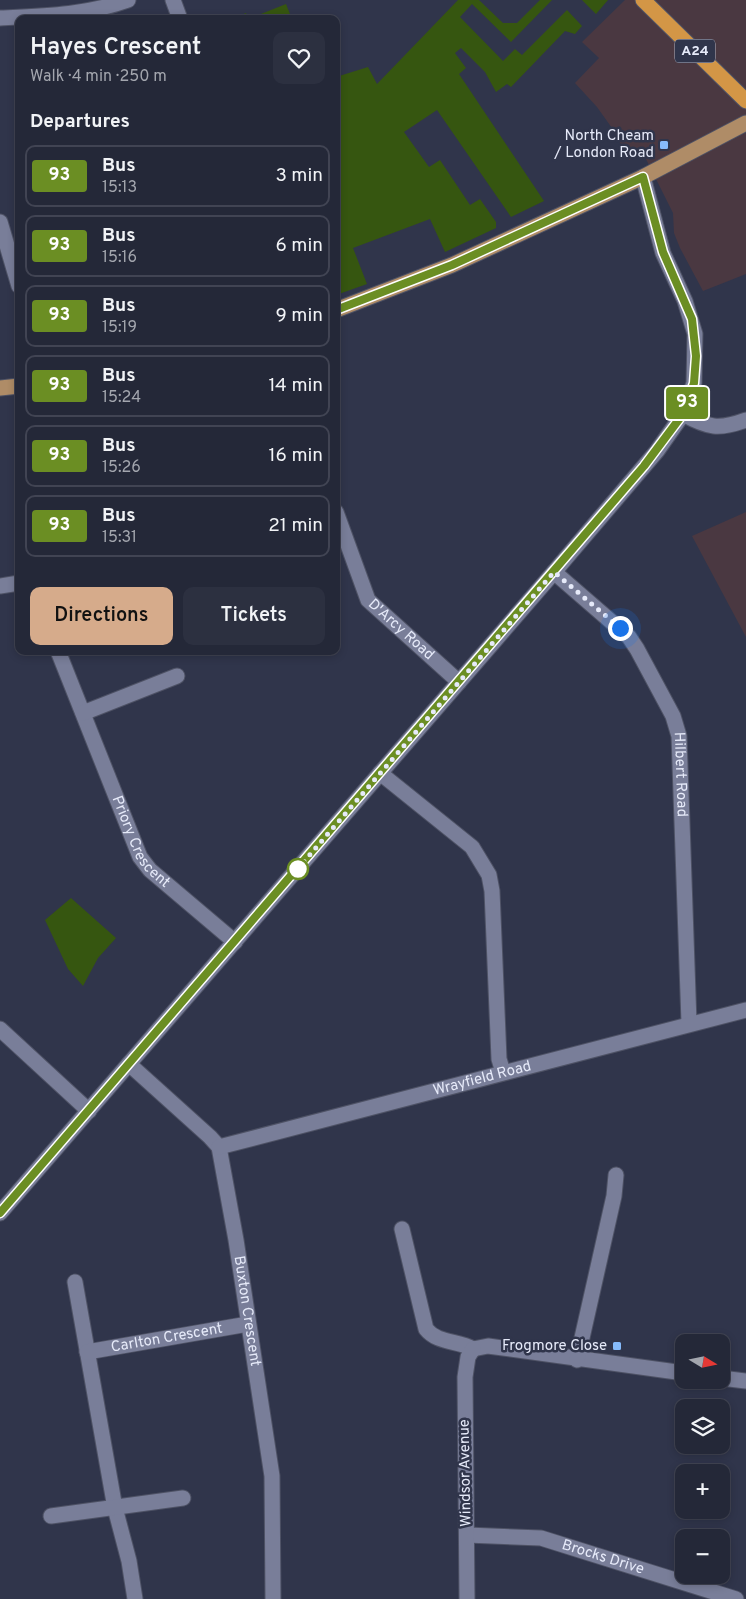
<!DOCTYPE html>
<meta charset="utf-8">
<style>
:root{--surface:#242838;--page:#2c3040;--text:#f1f3f6;--muted:#a3a6ae;--line:#414453;--accent:#d6ab8b}
body{margin:0;font-family:Overpass,sans-serif;background:var(--page);color:var(--text);height:100vh;display:flex;flex-direction:column;font-size:19px;white-space:nowrap}
*{box-sizing:border-box;margin:0}
p{font-size:16px;color:var(--muted)}
.icon{flex:none;width:28px;height:28px;fill:none;stroke:currentColor;stroke-width:2;stroke-linecap:round;stroke-linejoin:round}
.map{position:relative;flex:1;overflow:hidden}
.drawer{position:absolute;left:15px;top:15px;width:325px;height:640px;display:flex;flex-direction:column;background:var(--surface);border-radius:10px;box-shadow:0 2px 8px #0003,0 0 0 1px var(--line)}
.drawer>*{flex:none}
.badge{padding:0 10px;border-radius:4px;font-size:18px;line-height:32px}
.needle{width:32px;rotate:100deg}
.fabs{position:absolute;left:675px;top:1334px;display:grid;gap:10px}
.fabs a{display:grid;place-items:center;width:55px;height:55px;border-radius:10px;background:var(--surface);box-shadow:0 2px 8px #0003,0 0 0 1px var(--line);font-size:25px}
.you{position:absolute;width:25px;height:25px;margin:-12px;border:4px solid #fff;border-radius:50%;background:#1a73e8;box-shadow:0 0 0 8px #1a73e833}
.map>.badge{position:absolute;translate:-50% -50%;box-shadow:0 0 0 2px #fff}
h2{padding:0 15px;font-size:19px;line-height:45px}
.round{display:grid;place-items:center;flex:none;width:52px;height:52px;border-radius:10px;background:var(--page)}
.overview{display:flex;align-items:center;justify-content:space-between;height:85px;padding:0 15px}
h1{font-size:24px;font-weight:600;line-height:38px}
.cta{display:flex;gap:10px;margin-top:auto;padding:10px 15px}
.cta a{flex:1;height:58px;border-radius:10px;background:var(--accent);color:#111;font-size:20px;font-weight:600;line-height:58px;text-align:center}
.cta a+a{background:var(--page);color:var(--text)}
ul{padding:0;list-style:none}
li{display:flex;align-items:center;gap:15px;height:62px;margin:0 10px 8px;padding:0 5px;border:2px solid var(--line);border-radius:10px}
li div{flex:1}
li b{display:block;font-size:19px}
li em{font-style:normal}
li .badge{min-width:55px;font-weight:700;text-align:center}
.map>svg:first-child{display:block}
.commercial{fill:#4a3841}
.green{fill:#365610}
.lines{fill:none;stroke-linecap:round;stroke-linejoin:round}
.street-casing{stroke:#4e5265;stroke-width:17}
.secondary-casing{stroke:#4e5265;stroke-width:17}
.primary-casing{stroke:#4e5265;stroke-width:17}
.highway-casing{stroke:#4e5265;stroke-width:17}
.street{stroke:#797e99;stroke-width:15}
.secondary{stroke:#797e99;stroke-width:15}
.primary{stroke:#af8c67;stroke-width:15}
.highway{stroke:#d39646;stroke-width:15}
.line-casing{stroke:#fff;stroke-width:11}
.line{stroke:#6b8e23;stroke-width:8}
.walk{stroke:#e6eaf9;stroke-width:5;stroke-dasharray:0 9}
.poi-dot{fill:#86bbfb;stroke:#30354b;stroke-width:2}
.stop-dot{fill:#fff;stroke:#6b8e23;stroke-width:2.5}
.labels{text-anchor:middle;dominant-baseline:central;stroke-width:5;stroke-linejoin:round;paint-order:stroke}
.shield{fill:#30354b;stroke:#afb4c5;stroke-width:1}
.shield-label{font-size:14px;font-weight:bold;fill:#e6eaf9}
.poi-label{font-size:15px;fill:#e6eaf9;stroke:#30354b;text-anchor:end}
.street-label{font-size:15px;fill:#e6eaf9;stroke:#30354b}
</style>
<div class="map">
<svg width="746" height="1599" viewBox="0 0 746 1599">
<rect width="100%" height="100%" fill="#30354b"/>
<path class="commercial" d="M625,0H746V274L703,291L680,248L674,233L673,213L643,153L629,160L612,128L597,107L575,83L599,58L582,42Z
M746,512V637L692,536Z"/>
<path class="green" d="M458,0H479L503,23H517L540,0H552L511,42L472,4L460,17L503,61L515,49L522,55L567,10L582,26L575,34L565,31L511,87L507,84L496,92L485,72L461,48L455,53L466,68L459,74L544,201L511,217L437,110L404,132L429,167L440,160L470,205L480,199L496,222V228L445,252L430,219L353,248L367,284L336,295V77L368,67L377,84Z
M582,0H608L596,14Z
M286,4L292,19H232L246,13L248,19Z
M71,898L116,938L98,958L83,986L68,969L45,920Z"/>
<g class="lines">
<g class="street-casing">
<g id="street">
<path d="M173,0L180,19"/>
<path d="M0,18C44,16 87,15 128,0"/>
<path d="M0,222L19,286"/>
<path d="M683,414C708,428 719,430 746,420"/>
<path id="s1" d="M336,512L368,600L459,682"/>
<path id="s2" d="M554,572L629,637L637,649L673,716L679,736L689,1023"/>
<path d="M0,586L19,583"/>
<path id="s3" d="M58,651L140,857L150,870L235,942"/>
<path d="M83,713L177,676"/>
<path d="M380,773L472,847L489,875L492,891L499,1059L503,1072"/>
<path d="M0,1029L89,1111"/>
<path id="s4" d="M129,1064L210,1137L219,1147L236,1240L272,1476L273,1599"/>
<path id="s5" d="M219,1147L746,1010"/>
<path d="M402,1229L426,1329C438,1344 458,1340 473,1349"/>
<path d="M75,1282L115,1508L129,1561L135,1599"/>
<path d="M473,1349L488,1346L684,1373"/>
<path id="s6" d="M87,1352L248,1324"/>
<path d="M577,1360L614,1196L616,1175"/>
<path d="M721,1378L746,1381"/>
<path d="M51,1516L183,1498"/>
<path id="s7" d="M467,1535L541,1538L736,1599"/>
<path d="M467,1599L465,1377L468,1357L473,1349"/>
</g>
</g>
<g class="secondary-casing">
<path id="secondary" d="M0,1213L554,572L657,451L683,414L694,383L695,334L685,301L663,253L643,177"/>
</g>
<g class="primary-casing">
<path id="primary" d="M336,310L452,265L643,177L746,123
M0,388L19,386"/>
</g>
<g class="highway-casing">
<path id="highway" d="M643,0L746,101"/>
</g>
<use href="#street" class="street"/>
<use href="#secondary" class="secondary"/>
<use href="#primary" class="primary"/>
<use href="#highway" class="highway"/>
</g>
<g class="lines">
<g class="line-casing">
<path id="line" d="M0,1213L644,466L683,414L694,383L696,356L692,319L663,252L643,177L452,265L336,310"/>
</g>
<use href="#line" class="line"/>
<path class="walk" d="M298,869L295,872L554,572L620,628"/>
</g>
<g class="poi-dot">
<rect x="659" y="140" width="10" height="10" rx="2.5"/>
<rect x="612" y="1341" width="10" height="10" rx="2.5"/>
</g>
<circle class="stop-dot" cx="298" cy="869" r="10"/>
<g class="labels">
<rect class="shield" x="675" y="39.5" width="40" height="23" rx="4"/>
<g class="shield-label">
<text x="695" y="51">A24</text>
</g>
<g class="poi-label">
<text x="654" y="136">North Cheam<tspan x="654" dy="17">/ London Road</tspan></text>
<text x="607" y="1346">Frogmore Close</text>
</g>
<g class="street-label">
<text stroke="none"><textPath href="#s1" startOffset="138">D'Arcy Road</textPath></text>
<text stroke="none"><textPath href="#s2" startOffset="249">Hilbert Road</textPath></text>
<text stroke="none"><textPath href="#s3" startOffset="209">Priory Crescent</textPath></text>
<text stroke="none"><textPath href="#s5" startOffset="272">Wrayfield Road</textPath></text>
<text stroke="none"><textPath href="#s4" startOffset="289">Buxton Crescent</textPath></text>
<text stroke="none"><textPath href="#s6" startOffset="81">Carlton Crescent</textPath></text>
<text transform="translate(466 1473) rotate(-91)">Windsor Avenue</text>
<text stroke="none"><textPath href="#s7" startOffset="139">Brocks Drive</textPath></text>
</g>
</g>
</svg>
<div class="fabs">
<a><svg class="needle" viewBox="-14 -14 28 28"><path d="M0-13l5 13h-10z" fill="#e53935"/><path d="M0 13l5-13h-10z" fill="#a3a6ae"/></svg></a>
<a><svg class="icon" aria-label="layers" viewBox="0 0 24 24"><path d="M12 4l9 5-9 5-9-5zM3 14l9 5 9-5"/></svg></a>
<a>+</a>
<a>−</a>
</div>
<div class="you" style="left:620px;top:628px"></div>
<b class="badge" style="left:687px;top:403px;background:#6b8e23;color:#fff">93</b>
<section class="drawer">
<div class="overview"><div><h1>Hayes Crescent</h1><p>Walk · 4 min · 250 m</p></div><a class="round"><svg class="icon" aria-label="heart" viewBox="0 0 24 24"><path d="M12 20l-8-8c-3-5 5-10 8-4 3-6 11-1 8 4z"/></svg></a></div>
<h2>Departures</h2>
<ul>
<li><span class="badge" style="background:#6b8e23;color:#fff">93</span><div><b>Bus</b><p>15:13</p></div><em>3 min</em></li>
<li><span class="badge" style="background:#6b8e23;color:#fff">93</span><div><b>Bus</b><p>15:16</p></div><em>6 min</em></li>
<li><span class="badge" style="background:#6b8e23;color:#fff">93</span><div><b>Bus</b><p>15:19</p></div><em>9 min</em></li>
<li><span class="badge" style="background:#6b8e23;color:#fff">93</span><div><b>Bus</b><p>15:24</p></div><em>14 min</em></li>
<li><span class="badge" style="background:#6b8e23;color:#fff">93</span><div><b>Bus</b><p>15:26</p></div><em>16 min</em></li>
<li><span class="badge" style="background:#6b8e23;color:#fff">93</span><div><b>Bus</b><p>15:31</p></div><em>21 min</em></li>
</ul>
<div class="cta"><a>Directions</a><a>Tickets</a></div>
</section>
</div>
